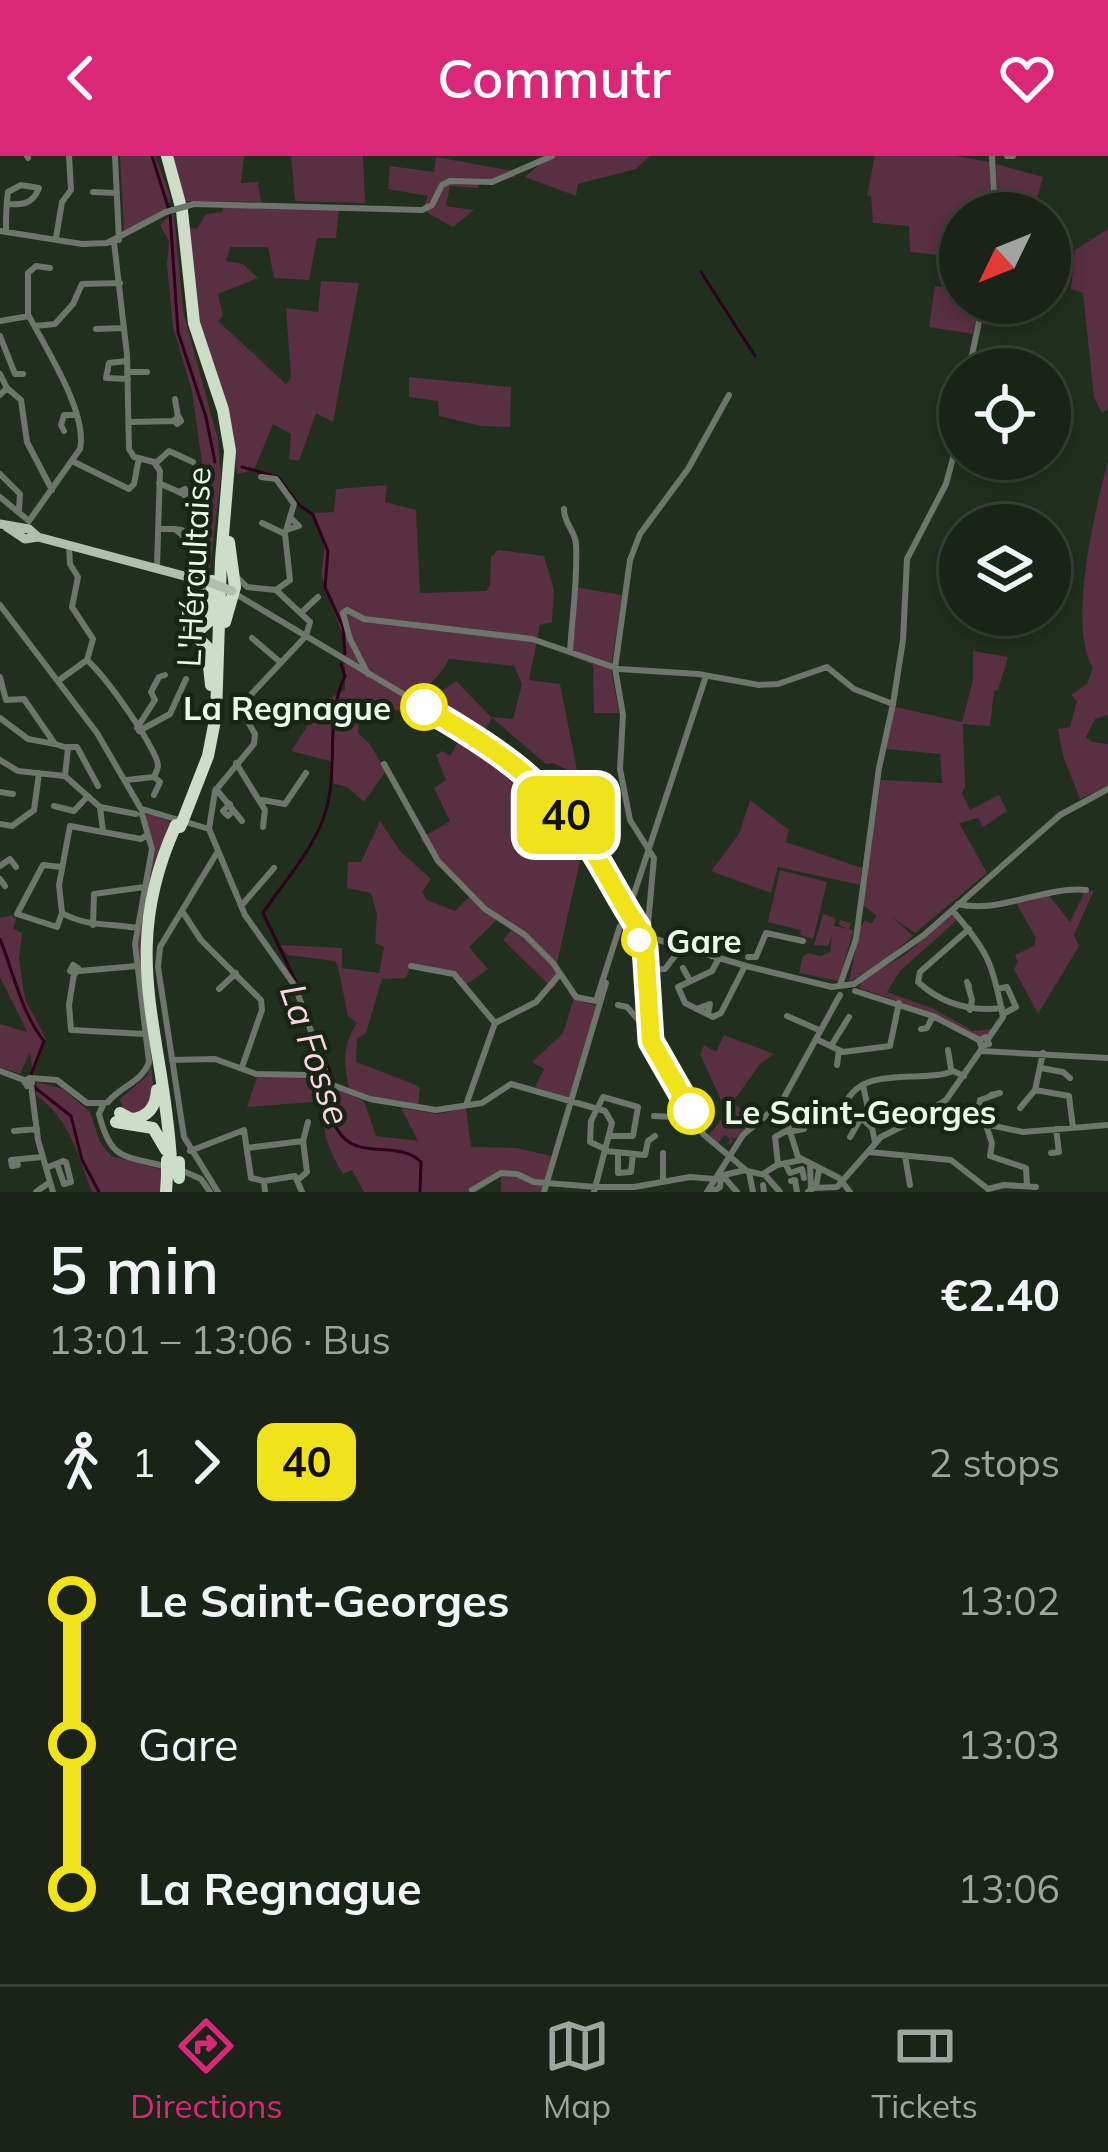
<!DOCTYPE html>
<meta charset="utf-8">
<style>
:root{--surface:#192317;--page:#222b20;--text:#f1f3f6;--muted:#9fa4a1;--line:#374036;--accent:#db2777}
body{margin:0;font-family:Mulish,sans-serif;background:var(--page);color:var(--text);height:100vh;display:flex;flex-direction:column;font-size:45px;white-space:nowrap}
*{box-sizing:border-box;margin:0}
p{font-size:39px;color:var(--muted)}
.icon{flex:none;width:66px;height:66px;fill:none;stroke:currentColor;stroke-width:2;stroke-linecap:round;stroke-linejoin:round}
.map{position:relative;height:1036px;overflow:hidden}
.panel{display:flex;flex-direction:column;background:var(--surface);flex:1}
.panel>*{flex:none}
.badge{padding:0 24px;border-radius:18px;font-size:42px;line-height:78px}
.needle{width:78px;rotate:227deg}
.controls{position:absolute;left:939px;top:36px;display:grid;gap:24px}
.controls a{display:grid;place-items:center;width:132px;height:132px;border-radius:50%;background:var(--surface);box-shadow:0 6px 18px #0003,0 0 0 3px var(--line);font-size:60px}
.map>.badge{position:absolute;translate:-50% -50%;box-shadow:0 0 0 6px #fff}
.legs{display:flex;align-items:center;gap:18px;height:132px;padding:0 48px;font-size:39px}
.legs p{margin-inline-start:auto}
.head{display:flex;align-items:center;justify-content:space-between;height:204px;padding:0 48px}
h1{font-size:66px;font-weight:600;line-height:90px}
ul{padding:0 48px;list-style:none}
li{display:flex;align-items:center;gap:42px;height:144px;font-size:45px}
li i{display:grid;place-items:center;width:18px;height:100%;margin:0 15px;background:currentColor}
li i::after{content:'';width:30px;height:30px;margin:-15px;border:9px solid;border-radius:50%;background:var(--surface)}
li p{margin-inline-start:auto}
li:first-child i{background:linear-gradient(#0000 50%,currentColor 0)}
li:last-child i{background:linear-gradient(currentColor 50%,#0000 0)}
header{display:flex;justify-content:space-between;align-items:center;height:156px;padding:0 48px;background:var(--accent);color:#fff;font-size:54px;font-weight:600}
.tab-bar{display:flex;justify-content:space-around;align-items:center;height:168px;border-top:3px solid var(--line);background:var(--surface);font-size:33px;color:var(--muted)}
.tab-bar a{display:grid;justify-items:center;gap:6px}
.tab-bar .selected{color:var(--accent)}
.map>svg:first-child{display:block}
.green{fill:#592f42}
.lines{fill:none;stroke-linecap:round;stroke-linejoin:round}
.stream{stroke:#2f0019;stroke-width:3}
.minor{stroke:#6e756d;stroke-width:6}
.major{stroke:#b1c0ae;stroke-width:9}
.highway{stroke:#ccdec8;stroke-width:12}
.minor-bridge{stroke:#6e756d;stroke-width:6}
.major-bridge{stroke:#b1c0ae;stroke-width:9}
.highway-bridge{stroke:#ccdec8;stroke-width:12}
.line-1-casing{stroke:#fff;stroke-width:27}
.line-1{stroke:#f1e319;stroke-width:18}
.stop-1-dot{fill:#fff;stroke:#f1e319;stroke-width:6}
.labels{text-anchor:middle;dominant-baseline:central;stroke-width:9;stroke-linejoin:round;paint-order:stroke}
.street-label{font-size:33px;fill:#eef7ec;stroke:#182515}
.stop-label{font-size:33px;font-weight:bold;fill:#eef7ec;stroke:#182515;text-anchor:start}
.water-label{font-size:36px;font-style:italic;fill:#fcd6e5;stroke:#182515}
</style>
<header><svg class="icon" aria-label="back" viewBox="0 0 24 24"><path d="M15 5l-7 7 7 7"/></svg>Commutr<svg class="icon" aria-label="heart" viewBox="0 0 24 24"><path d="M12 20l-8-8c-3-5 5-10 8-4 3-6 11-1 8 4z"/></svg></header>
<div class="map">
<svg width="1108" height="1036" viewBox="0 0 1108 1036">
<rect width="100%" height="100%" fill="#212f1f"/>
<path class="green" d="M120,0H155L170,40L169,51L124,78Z
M172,0H244L241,27L258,26L261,46L185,45Z
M291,0H363L365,47L295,45Z
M549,0H650L636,13L578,28L576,40L525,21Z
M875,0H956L990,6L991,57H960V82L942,79L940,99L910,96L909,70L873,67L871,40L867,39Z
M436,1L513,15L515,21L478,27V32L450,30L446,50L474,54L453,71L428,57L424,50L428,40L388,33L390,10L434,16Z
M996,8L1043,21L1033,57H998Z
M223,51L339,53L336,82H317L309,124L274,122L268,91H230L226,105L243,108L258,122L218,138L223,160L218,165L286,228L291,222L286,152L318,156L321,125L359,127L333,266L316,257L299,305L289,303L291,278L273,268L254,314L237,318L229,257L200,171L189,71L197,73L206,58L222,56Z
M171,58H174L183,155L218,284L221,320L209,422L189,416L199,393L206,336L192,235L173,171L167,108L169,85L160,69Z
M1108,73V253L1102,257L1094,241L1083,137L1071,133L1075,94Z
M935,130L960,133V147H979L973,178L929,171Z
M409,221L511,231L510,271L481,270L439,260L438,245L409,241Z
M1108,306V559L1095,563L1086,581L1092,586L1108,588V630L1080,643L1063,600L1058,573L1070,571L1077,545L1071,539L1087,528L1093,512C1067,470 1095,353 1108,306Z
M387,329L385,346L416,354L420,437L486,435L490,429L491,401L498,394L544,400L554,434L552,466L540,469L529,524L560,528L578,619L553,607L546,608L492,562L483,578L429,544L456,525L491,561L513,563L522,528L514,510L449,503C439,525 419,532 409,558L361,544L358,577L369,587L386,615L364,646L347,631L332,627L333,606L291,595L314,560L307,554L345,534L344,483L321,418L325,389L314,357L334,356L336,333Z
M574,431L622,439L611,513L619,557H594L593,509L569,499Z
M973,495L1008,501L998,534L994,535L990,570L963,568L965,631L962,637L970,654L999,639L1007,655L983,671L978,662L959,667L987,717L915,777L892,761L913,780L883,806L849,826L860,771L865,764L871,768L877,760L863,749L881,624L942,627L940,598L886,593L895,551L962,566L973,524Z
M463,578L509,608L552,646L534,692L580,705L557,807L559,822L553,833L503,784L514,770L500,761L469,791L488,813L462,832L452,820L410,812L406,822L382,823L366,877L357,883L356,906L416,929L420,932L418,950L369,941L349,933C344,906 342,890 357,867L348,860L338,811L335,805L288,799L280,789L342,792V812L379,817L384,791L375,787L377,759L371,737L347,732L348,706H361L380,665L400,695L431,723L422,736L427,744L455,755L469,741L420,683L450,665L434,632L446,624L436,599L442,595L450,600Z
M750,644L789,674L786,686L862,712L860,729L778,711L771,737L711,715L739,678Z
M148,656L173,667L149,729L141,782L154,940L139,959L124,957L120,943L148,919L151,906L137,794L154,690L145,660Z
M780,714L827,726L813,783L800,779L801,774L768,766Z
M1094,734L1074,779L1079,790L1038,858L1014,813L1018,806L1015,799L1034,790L1036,782L1015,745L1048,738L1070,766L1084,737Z
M823,758L836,762L834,770L848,773L839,769L840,764L851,767L849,773L853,775L839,825L799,817L803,800L808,797L821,800L830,796L832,779L828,790L814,789Z
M952,758L957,764L900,815L887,836L934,853L973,875L993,873L989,879L975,881L924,854L859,832L863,823L905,799Z
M12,759L16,763L13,773L22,777L19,803L25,843L46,883L33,919L30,896L20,918L0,911V868L27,876L0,821V762Z
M574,842L597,850L570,942L535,931L544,913L532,906L563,877Z
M724,879L774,898L760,908L735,943H729L756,966L738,982H731L733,986L727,989L730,983L725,979L718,987L709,979L727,956L728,943L721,944L700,898L704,889L716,896Z
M257,921L303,922L328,928L324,945L247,951Z
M37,926L63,933L90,956L100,986L111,1000L164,1014L161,1036H92C78,999 69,962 36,939Z
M332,931L364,945L376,980L418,985L401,952L438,958L466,952L471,991L516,992L551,1000L542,1036H501V1020L476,1036H364L352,1014L343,1018C326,991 315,961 332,931Z"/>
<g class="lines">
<path class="stream" d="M152,0L170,57L178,176L206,261L215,306
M701,116L755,200
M242,311L278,321L297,347L313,359L328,395L325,431L343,471L345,498
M0,783C14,818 21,856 44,885L31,919
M298,830L263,757C285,724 317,690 327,651C338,607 325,562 345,520L341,508
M319,890C324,901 331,914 333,926C335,941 328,958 337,973C356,1007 397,982 421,1006L420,1036
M34,931L71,960L82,1004L99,1036"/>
<path class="minor" d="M27,0L28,2
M115,0L119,84
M992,0L995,57
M1007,0H1013
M93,36L117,37
M194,48L422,54L432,49L442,29L450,25L492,26L552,0
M0,75L82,88L107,87L166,56
M6,75C6,62 6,49 8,36L21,29L39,32C33,48 23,49 7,48
M56,82L62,46L71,34L69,0
M114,86L127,199L129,293L134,301L154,306L160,315L157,410
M28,158V117L36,110L50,112
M0,165L29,160C46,193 88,257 80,293L29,365
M35,170L55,168L73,148L82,128L120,127
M96,173L124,172
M0,180L15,218H23
M126,205L109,207L106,222L128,223
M969,213L983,147
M127,216H147
M0,218L7,232L0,239
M7,232L21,244L27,286L52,334
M175,243L178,261
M179,261L181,265L177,268L174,264Z
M130,266L174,265
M64,275L61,269L64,259H75
M72,305L129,333L134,328L139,302
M156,307L169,295L193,306
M0,318L20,338L19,354
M159,327L181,337
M185,333L187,337L184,339L181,335Z
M0,341L29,365
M564,353C564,368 575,374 576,388C578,425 572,460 570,496
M262,367L285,378
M161,373H175L182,379V374L175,373
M286,374L299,370L290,361
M69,391L70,408L78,421L72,451L93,483L87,504
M238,422L247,431L276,434L290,424L285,378L294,348L276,323L261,321
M276,434L310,466L306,480
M234,437L477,582L519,612L579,675L635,768L655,783L746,810L832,831L854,828L924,779L1060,659L1108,633
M0,449L97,577L141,653
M302,456L318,441
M306,480L244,546L242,555L255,578L254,588L215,635L209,673L245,759L295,830L329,926
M252,482L280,506
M87,504C107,522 145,577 156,602C160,612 157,613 154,621L160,626L154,639
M368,518L350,483L343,457L347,454L364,463L532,483L619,513L698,518L759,529L778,528L827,511L854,533L893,548
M0,521L6,544L24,543L55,588L68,592L65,620
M58,525L87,504
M0,562L28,583L55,588
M137,572L155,544L151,536L159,521L165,519
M139,575L170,558L186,523
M67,591H77L98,630
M0,604L18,615L65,620L100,651L136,658
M236,607L265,654L263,671
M384,608L438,705L485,753L525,779L553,807L576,841L596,845L620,770H627
M127,624L153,621
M216,633L242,665
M0,636L13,638
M262,644L285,648L306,617
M230,648L223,655L228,660L233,655
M54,650L74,655L88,640
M100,651L103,675
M142,653L209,673
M0,668L12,670L34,654L39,617
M0,710L10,703L16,711
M61,711L43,709L17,758L57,771L62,757
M0,723L5,730
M958,748C999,758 1044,730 1086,734
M241,750L274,712
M952,754C988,795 993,808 1003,861L988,883
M182,755L201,784L261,844L262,854L242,911
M628,756L706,520
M62,757L59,729L70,670L141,683L147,679
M62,757C87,771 109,767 137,772
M93,769L94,738L144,731
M969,773L920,816L918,826C942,848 969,856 1002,852
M636,778L645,794L649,876L654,892L677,925L703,978L747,1015L765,1019L780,1036
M647,779L654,702L630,664L620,613L623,559L615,512L630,404L640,378L688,313L729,239
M748,801H756L766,777L803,785
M719,802L712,815L678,831L685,847L713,861L721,857L745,810
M73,809L78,812L75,818L70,815Z
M411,810L454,818L495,867
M683,812L689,823
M647,814L665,813L681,792
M79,815L137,810
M74,818L69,849L71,874L145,878
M840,829L856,783L879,612L893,548L903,484L907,403L946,328L960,276
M969,830L967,826L972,844L970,854
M219,833L236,817
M997,833L1007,831L1016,851L1003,858
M855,835L933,860L979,884
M618,849L627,851L649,876
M696,853L710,848L708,857
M787,860L819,874
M921,873L927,872L933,860
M986,881L989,888L981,890L979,884Z
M816,883L843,896L890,890L899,847
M831,890L849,861
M948,894L951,913
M982,895L1108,902
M1043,897L1035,934L1069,940L1073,972
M172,904L215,903L256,918L306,919L370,943L436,954L482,947L511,928L605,955L612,967L594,1036
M837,909L839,894
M1041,912L1063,916L1070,922
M0,915L24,924
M30,922L57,924L87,947H105
M30,922L32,927L27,930L24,925Z
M31,929L38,984L53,1036
M863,929L875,986
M108,946C121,930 142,926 149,906L135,788L152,693L142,658
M104,947L99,958C111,1006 124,999 168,1011
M781,947L798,1001L839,1022L850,1036
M466,949L495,867L536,846L559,819
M1020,952L1035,934
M654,960L694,962
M909,961L914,962L912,967L908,966Z
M920,962L960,963L1023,976L1108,969
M914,963L946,944L983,891
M976,967L980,944L1000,937L991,939
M986,969L992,987L990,1000L1026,1012L1027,1030
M870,970L846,947C863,908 924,928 953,915L964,920
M14,975L37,973
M788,976L804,973
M850,981L860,964
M247,992L303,985
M605,993L590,986L591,965L603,941L638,951L633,980H610
M190,995L244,974L251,1022L264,1025
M606,995L645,999L648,985L655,980
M618,996V1017L631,1016L633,998
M869,996L951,1004L988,1033
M663,997V1026
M1051,997L1059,996L1056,973
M905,1000L910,1029
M17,1006L18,1009L12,1010L11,1004L42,1001
M785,1007L790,1017L802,1013L804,1022
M778,1008L775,981L788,974
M810,1008L811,1034
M46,1012L63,1005L66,1006L71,1026L64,1028L57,1008
M181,1014L201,1023L210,1036
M749,1016L753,1036
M763,1018L777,1009L801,1004
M720,1020L745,1014
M723,1020L737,1036
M299,1023L307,1016L303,985L308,966
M791,1025L795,1024L797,1036
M763,1029L764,1036
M710,1031L714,1035L720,1031L721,1020
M813,1032L837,1031L881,981L909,967
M988,1033L1004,1029L1036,1031
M472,1034L501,1017L517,1018L534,1026L596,1031H634L690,1021L715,1023
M36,1036L50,1026
M218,1036L184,981L158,811L160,791L218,695
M265,1036L264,1025L295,1020L302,1036
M544,1036L606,827
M707,1036L743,979L781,947L840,839
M808,1036L816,1030L819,1014"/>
<path class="major" d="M0,368L29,373L38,381
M7,371L25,383L38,381L207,426"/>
<path class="highway" d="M167,0L182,55L194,167L223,254L230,295L221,404L216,559L208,600L183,664
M202,423L188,457L189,470L198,475L209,465L212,425
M225,466L235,431L229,386
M189,473L207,491L211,529
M120,957L131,963C148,962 156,950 157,934
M116,966L153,972L166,994
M171,1005C164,876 117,798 176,669
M166,1036L167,1020"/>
<path class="minor-bridge" d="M166,56L194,48"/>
<path class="major-bridge" d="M209,426L232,435"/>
<path class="highway-bridge" d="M180,671L183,664
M167,1004V1020
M179,1022V1006"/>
</g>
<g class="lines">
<g class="line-1-casing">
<path id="line-1" d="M424,551C485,586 543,623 584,682C604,710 618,742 638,771L636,778L645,791L651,885L691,955"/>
</g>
<use href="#line-1" class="line-1"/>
</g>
<g class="stop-1-dot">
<circle cx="424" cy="551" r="21"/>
<circle cx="639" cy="784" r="15"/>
<circle cx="691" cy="955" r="21"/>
</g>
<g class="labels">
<g class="street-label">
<text transform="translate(193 411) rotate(-87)">L'Héraultaise</text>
</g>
<g class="stop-label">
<text x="391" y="551" text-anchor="end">La Regnague</text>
<text x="666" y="784">Gare</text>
<text x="724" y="955">Le Saint-Georges</text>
</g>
<g class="water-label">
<text transform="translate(316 898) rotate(71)">La Fosse</text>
</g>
</g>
</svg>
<div class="controls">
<a><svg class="needle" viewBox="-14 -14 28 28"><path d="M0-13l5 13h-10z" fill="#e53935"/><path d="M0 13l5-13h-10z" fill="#9fa4a1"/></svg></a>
<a><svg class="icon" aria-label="locate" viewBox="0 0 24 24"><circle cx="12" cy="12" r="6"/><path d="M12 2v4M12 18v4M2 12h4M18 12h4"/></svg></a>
<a><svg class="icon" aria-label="layers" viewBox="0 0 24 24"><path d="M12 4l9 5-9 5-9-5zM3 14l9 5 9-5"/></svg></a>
</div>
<b class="badge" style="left:566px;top:659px;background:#f1e319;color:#111">40</b>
</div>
<section class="panel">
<div class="head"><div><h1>5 min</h1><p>13:01 – 13:06 · Bus</p></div><b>€2.40</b></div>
<div class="legs"><svg class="icon" aria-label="walk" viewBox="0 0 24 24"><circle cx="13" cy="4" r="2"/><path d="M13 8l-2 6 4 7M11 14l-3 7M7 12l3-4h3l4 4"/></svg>1<svg class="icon" aria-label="forward" viewBox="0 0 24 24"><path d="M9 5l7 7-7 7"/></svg><b class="badge" style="background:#f1e319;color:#111">40</b><p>2 stops</p></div>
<ul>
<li><i style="color:#f1e319"></i><b>Le Saint-Georges</b><p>13:02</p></li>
<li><i style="color:#f1e319"></i><span>Gare</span><p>13:03</p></li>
<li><i style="color:#f1e319"></i><b>La Regnague</b><p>13:06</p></li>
</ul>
</section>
<nav class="tab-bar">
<a class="selected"><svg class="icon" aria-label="directions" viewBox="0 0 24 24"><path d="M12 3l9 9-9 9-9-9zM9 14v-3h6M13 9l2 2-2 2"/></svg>Directions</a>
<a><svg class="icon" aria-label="map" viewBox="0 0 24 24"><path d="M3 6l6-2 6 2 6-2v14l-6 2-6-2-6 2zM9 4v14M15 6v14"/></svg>Map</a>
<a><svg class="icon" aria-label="tickets" viewBox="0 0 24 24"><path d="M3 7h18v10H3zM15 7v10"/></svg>Tickets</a>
</nav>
